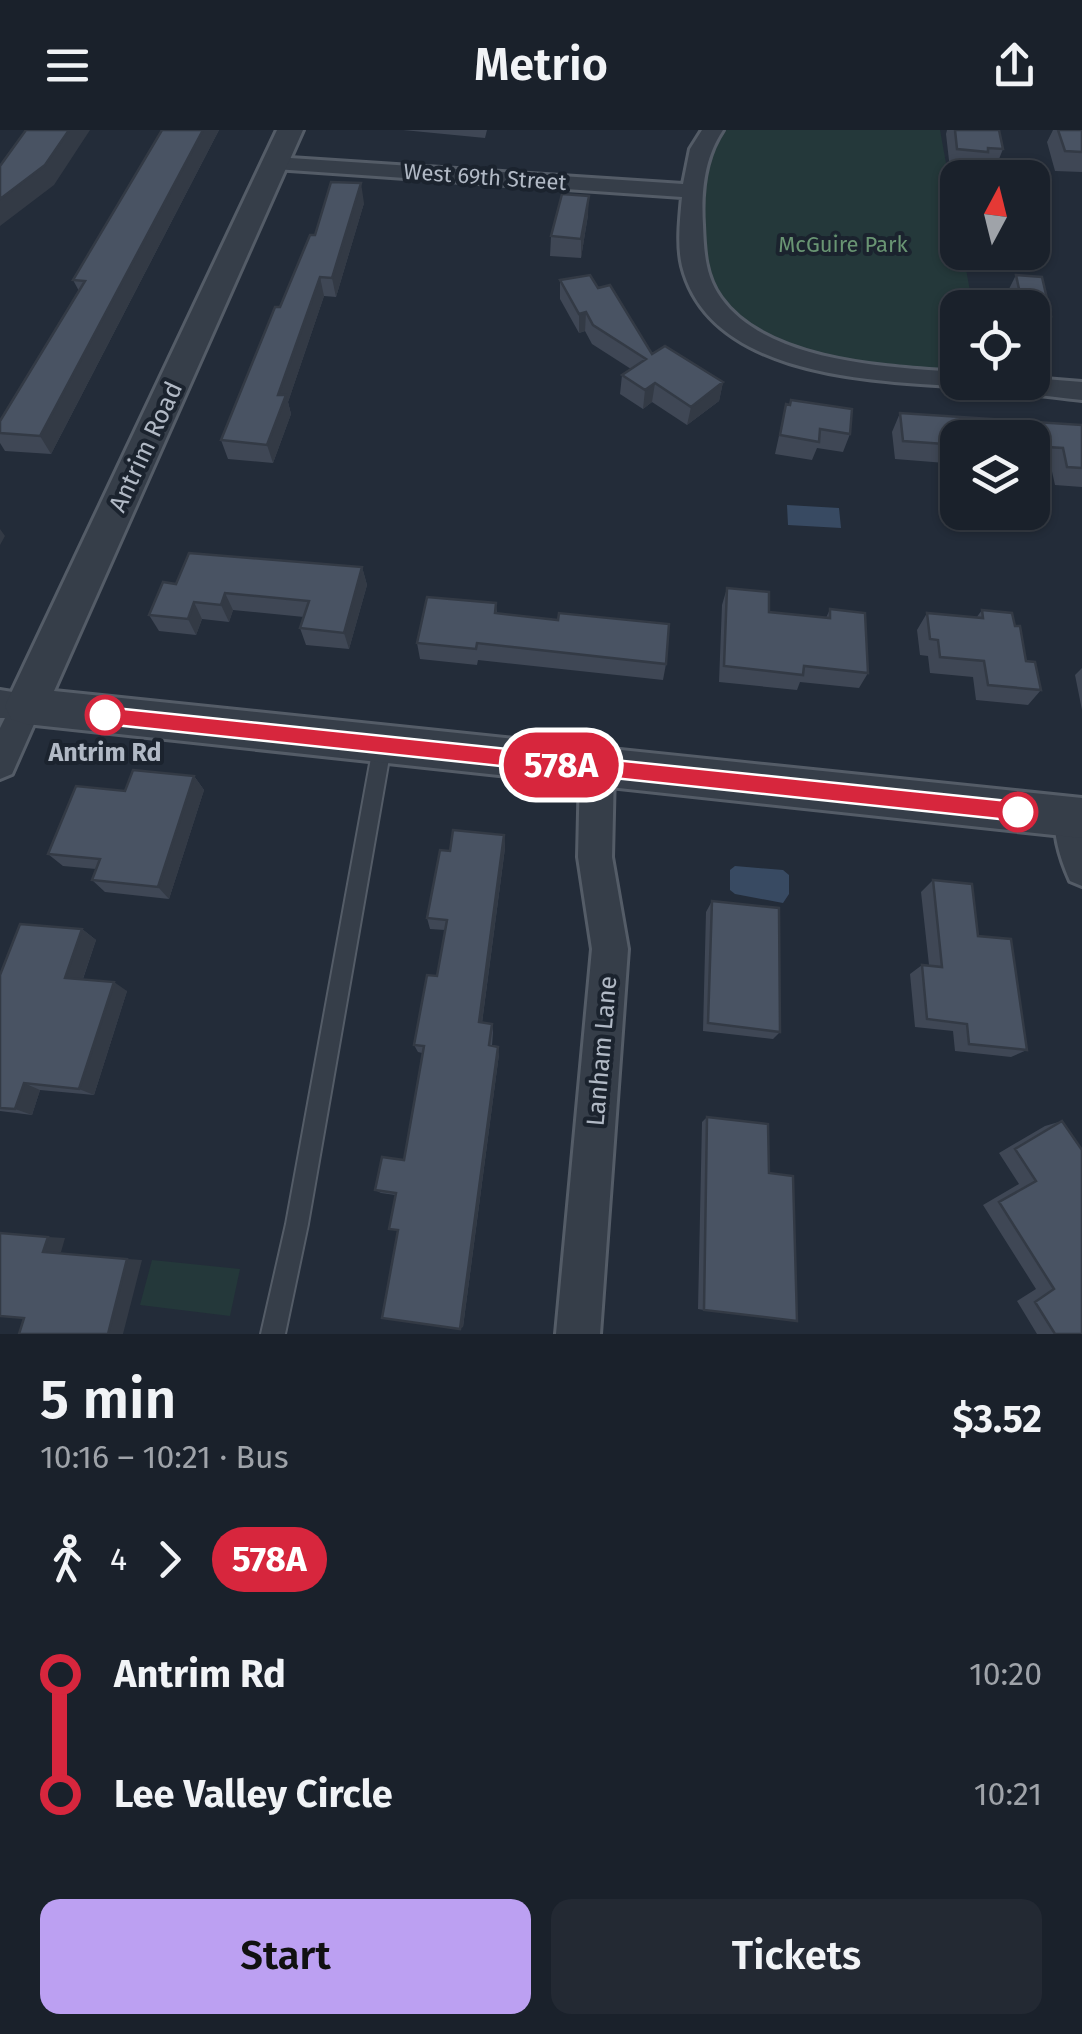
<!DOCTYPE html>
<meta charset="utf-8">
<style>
:root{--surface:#1a212b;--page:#232933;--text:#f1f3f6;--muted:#9fa3a9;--line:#383e47;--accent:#bca0f2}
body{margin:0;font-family:"Fira Sans",sans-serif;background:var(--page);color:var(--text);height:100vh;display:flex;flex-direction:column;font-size:38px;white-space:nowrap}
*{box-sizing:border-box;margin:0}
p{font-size:32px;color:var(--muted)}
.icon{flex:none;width:55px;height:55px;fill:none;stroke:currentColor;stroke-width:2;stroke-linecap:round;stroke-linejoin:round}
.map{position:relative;height:1204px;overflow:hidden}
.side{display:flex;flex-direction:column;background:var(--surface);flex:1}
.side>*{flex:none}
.badge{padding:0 20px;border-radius:32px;font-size:35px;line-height:65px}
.needle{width:65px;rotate:7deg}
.controls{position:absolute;left:940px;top:30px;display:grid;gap:20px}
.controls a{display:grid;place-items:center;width:110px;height:110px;border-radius:20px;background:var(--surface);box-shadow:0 2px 8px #0004,0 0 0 2px var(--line);font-size:50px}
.map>.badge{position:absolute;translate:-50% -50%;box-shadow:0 0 0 5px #fff}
.legs{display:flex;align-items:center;gap:15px;height:110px;padding:0 40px;font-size:32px}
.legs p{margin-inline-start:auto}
.headline{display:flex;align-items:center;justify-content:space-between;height:170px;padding:0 40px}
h1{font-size:55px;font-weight:600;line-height:75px}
.primary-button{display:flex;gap:20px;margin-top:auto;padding:20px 40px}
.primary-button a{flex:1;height:115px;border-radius:20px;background:var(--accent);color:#111;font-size:40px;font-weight:600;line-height:115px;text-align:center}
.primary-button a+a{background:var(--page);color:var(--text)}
ul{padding:0 40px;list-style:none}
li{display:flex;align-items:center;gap:35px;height:120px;font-size:38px}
li i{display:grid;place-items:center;width:15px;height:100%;margin:0 12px;background:currentColor}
li i::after{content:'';width:25px;height:25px;margin:-12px;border:8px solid;border-radius:50%;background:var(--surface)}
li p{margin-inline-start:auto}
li:first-child i{background:linear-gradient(#0000 50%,currentColor 0)}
li:last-child i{background:linear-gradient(currentColor 50%,#0000 0)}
header{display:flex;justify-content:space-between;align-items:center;height:130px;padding:0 40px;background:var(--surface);font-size:45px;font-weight:600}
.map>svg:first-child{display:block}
.green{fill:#24383a}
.water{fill:#384a62}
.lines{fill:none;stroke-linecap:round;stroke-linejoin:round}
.service-casing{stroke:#545c67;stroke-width:4}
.minor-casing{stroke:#545c67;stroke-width:6}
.tertiary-casing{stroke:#545c67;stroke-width:6}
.service{fill:#363e49;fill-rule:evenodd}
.minor{fill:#363e49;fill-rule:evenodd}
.tertiary{fill:#363e49;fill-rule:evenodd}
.wall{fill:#3f4755}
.shaded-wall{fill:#333a45}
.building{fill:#495363;stroke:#333a45;stroke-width:2.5}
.line-1{fill:#d7263d;stroke:#fff;stroke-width:2.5}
.stop-1-dot{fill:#fff;stroke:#d7263d;stroke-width:5}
.labels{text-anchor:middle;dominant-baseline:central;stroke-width:8;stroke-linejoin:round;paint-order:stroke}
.far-street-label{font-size:22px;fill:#b1b9c5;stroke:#1b232e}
.far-park-label{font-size:22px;fill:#699573;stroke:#1b232e}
.street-label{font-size:25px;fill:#b1b9c5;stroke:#1b232e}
.stop-label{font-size:25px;font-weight:bold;fill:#b1b9c5;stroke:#1b232e}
</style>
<header><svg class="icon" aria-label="menu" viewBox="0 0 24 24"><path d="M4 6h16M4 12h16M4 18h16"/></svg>Metrio<svg class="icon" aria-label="share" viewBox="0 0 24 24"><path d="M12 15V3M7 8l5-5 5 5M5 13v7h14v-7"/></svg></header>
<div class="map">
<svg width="1082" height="1204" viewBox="0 0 1082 1204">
<rect width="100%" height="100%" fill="#232c39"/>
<path class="green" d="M724,0H940L957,94L958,122L963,123L973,177L958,178L957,241C855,236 692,229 703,88C705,57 702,24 724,0Z
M152,1130L240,1139L230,1186L140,1175Z"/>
<path class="water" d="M787,375L839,378L841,398L788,395Z
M735,736L783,740L789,745V764L783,773L735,764L730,760V740Z"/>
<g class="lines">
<g class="service-casing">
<path id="service" d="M382,609L388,612L391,617L308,1094L285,1204H261L286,1094L373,617L376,612Z"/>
</g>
<g class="minor-casing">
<path id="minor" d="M702,0H723C704,28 701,62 703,95C704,121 705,146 721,168C767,232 887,237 958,242V252H1032V248L1082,252V270C1044,266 1004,260 967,257C878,251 710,249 682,136C677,115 680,88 682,67L275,39L264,33L275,27L683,54L690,19Z
M0,560L37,566L42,576L12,644L0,649V598L5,588H0Z
M597,624L609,629L614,639L612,727L628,819L600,1204H556L592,819L578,727L580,639L585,629Z
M1070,671L1082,676V756L1070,751C1061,731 1049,696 1058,676Z"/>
</g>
<g class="tertiary-casing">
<path id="tertiary" d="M277,0H303L54,561L1082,668V708L26,594L11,589L5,576Z"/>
</g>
<use href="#service" class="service"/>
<use href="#minor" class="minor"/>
<use href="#tertiary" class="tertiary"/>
</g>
<path class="wall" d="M162,0H219L51,324L5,321L0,313V291L79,161L73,150Z
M403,0H487L485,8Z
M947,0H999L1003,19L995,39L982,38L981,41L950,39L946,4Z
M1053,0H1082V42L1055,41L1047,12Z
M364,73L336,167L324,166L288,272L291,284L273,333L228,329L221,310L315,105Z
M588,85L581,128L550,126L551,106Z
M1016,145L1051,186L1041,205L1032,204V178H1009L1006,165Z
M560,150L598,158L652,224L723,252L719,271L687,295L652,272L643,279L620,264L622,245L631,239L592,214L585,201L579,203L560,169Z
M786,274L850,304L843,322L817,318L812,330L775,324Z
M900,283L1082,295V357L1055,355L1051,337L1032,335V308H958V334L895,329L892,302Z
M362,437L367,455L349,519L306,515L300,498L304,487L233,480L229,492L202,489L196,505L159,501L149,485L176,454Z
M727,458L769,482L826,488L830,479L868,543L859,558L800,552L797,560L719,552L722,475Z
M496,473L497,484L666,534L663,550L478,530L477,535L420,529L417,513Z
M982,480L1015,496L1026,531L1041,560L1028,575L976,570L973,547L930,543L928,526L920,525L917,500L927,483L976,488Z
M1082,538V580L1075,545Z
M194,646L204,660L169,769L105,762L92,750L96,739L63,736L48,724L125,661Z
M504,705L505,718L482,893L492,894L493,902L492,916L499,924L463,1197L398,1101L389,1099L395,1065L381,1063L375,1060L404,1030L422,923L418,922L414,915L437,846L445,800L430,799L427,788L450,721Z
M933,750L978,806L1027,920L1011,927L955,921L953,901L915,897L910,844L922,835H929L921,762Z
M712,771L780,902L773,909L703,901L706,782Z
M82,799L96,810L83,849L127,861L94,965L40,960L32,985L0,981V845Z
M707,987L704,1180L698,1179L702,992Z
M1062,991L1082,1204H1037L1017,1171L1036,1159L983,1075L1019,1054L999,1023L1045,996Z"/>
<path class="shaded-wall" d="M69,0H90L54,55L0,96V69Z
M203,0H219L51,324L40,306Z
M361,53L364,73L336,167L332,148Z
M589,66L588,85L581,128V109Z
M320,147L324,166L288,272L291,284L273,333L267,315L278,265Z
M586,182L585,201L579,203V184Z
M723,252L719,271L687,295L691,277Z
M655,253L652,272L643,279L645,260Z
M0,399L5,406L0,415Z
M362,437L367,455L349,519L344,503Z
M225,463L233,480L229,492L221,475Z
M194,472L202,489L196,505L188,489Z
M194,646L204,660L169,769L158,757Z
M504,705L505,718L481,900L479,892Z
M82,799L96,810L80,857L65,848Z
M114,852L127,861L94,965L79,959Z
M498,917L499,924L463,1197L460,1199Z
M24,953L40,960L32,985L15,979Z
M48,1107L65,1108L61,1122H43Z
M127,1129L142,1130L123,1204H108Z"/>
<path class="building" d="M26,0H69L45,35L0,69V36Z
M162,0H203L40,306L0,303V291L85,151L73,150Z
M955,0H999L1003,19L988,18V22L957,19Z
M1058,0H1082V22L1065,21Z
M331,52L361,53L332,148L320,147L278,265H286L267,315L221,310L275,177H280L310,105H315Z
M562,64L589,66L581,109L551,106Z
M590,145L598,158L610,155L652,224L665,216L723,252L691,277L655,253L645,260L622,245L646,229L593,195L586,182L579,184L560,150Z
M1016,145L1042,147L1051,186L1032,184V178H1023Z
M791,270L852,279L850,304L820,299L819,312L780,305L786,274L790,275Z
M900,283L1082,295V338L1067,337L1063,318L1032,316V308H958V315L903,311Z
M189,423L362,437L344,503L300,498L309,471L225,463L221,475L194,472L188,489L149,485L163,452L176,454Z
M727,458L769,462V482L830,488V479L865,483L868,543L804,536L803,545L724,536Z
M427,467L496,473L495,483L558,490L559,483L669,494L666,534L477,513L476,519L417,513Z
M982,480L1012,483L1015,496H1020L1026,531L1035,532L1041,560L988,555L984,531L940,527L938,510L930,509L927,483L983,488Z
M133,640L194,646L158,757L92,750L100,729L48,724L76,656L125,661Z
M453,700L504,705L479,892L492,894L489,915L498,917L460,1199L382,1188L398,1100L389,1099L396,1063L375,1060L382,1027L404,1030L424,916L414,915L427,845L437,846L447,790L427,788L440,720L450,721Z
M933,750L972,754L978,806L1011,809L1027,920L969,914L967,894L927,889L922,835L942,837Z
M712,771L779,778L780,902L708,893Z
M20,794L82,799L65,848L114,852L79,959L24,953L15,979L0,978V845Z
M707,987L768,994L769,1043L793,1046L797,1191L704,1180Z
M1062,991L1082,1020V1204H1055L1035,1172L1054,1159L999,1072L1036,1051L1015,1019Z
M0,1103L48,1107L43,1122L127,1129L108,1204H19L24,1188L0,1186Z"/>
<path class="line-1" d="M105,577L1018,672L1028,682L1018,691L105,594L95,585Z"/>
<g class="stop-1-dot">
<circle cx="105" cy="585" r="18"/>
<circle cx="1018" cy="682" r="18"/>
</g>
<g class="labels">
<g class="far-street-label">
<text transform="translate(485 47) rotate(4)">West 69th Street</text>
</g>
<g class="far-park-label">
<text x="843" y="114">McGuire Park</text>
</g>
<g class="street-label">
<text transform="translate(146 317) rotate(-65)">Antrim Road</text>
<text transform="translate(602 921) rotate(-85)">Lanham Lane</text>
</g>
<g class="stop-label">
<text x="105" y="623">Antrim Rd</text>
</g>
</g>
</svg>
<div class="controls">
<a><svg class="needle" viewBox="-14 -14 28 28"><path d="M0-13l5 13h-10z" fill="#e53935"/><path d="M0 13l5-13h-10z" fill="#9fa3a9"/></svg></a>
<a><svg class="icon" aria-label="locate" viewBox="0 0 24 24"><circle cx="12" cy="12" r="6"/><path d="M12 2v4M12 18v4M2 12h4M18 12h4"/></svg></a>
<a><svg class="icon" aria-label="layers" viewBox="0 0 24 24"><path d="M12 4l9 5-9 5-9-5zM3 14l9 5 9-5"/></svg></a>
</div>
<b class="badge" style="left:561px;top:635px;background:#d7263d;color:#fff">578A</b>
</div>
<section class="side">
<div class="headline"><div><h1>5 min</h1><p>10:16 – 10:21 · Bus</p></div><b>$3.52</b></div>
<div class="legs"><svg class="icon" aria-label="walk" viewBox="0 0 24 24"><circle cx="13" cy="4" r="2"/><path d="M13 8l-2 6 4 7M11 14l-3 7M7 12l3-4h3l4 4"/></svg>4<svg class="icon" aria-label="forward" viewBox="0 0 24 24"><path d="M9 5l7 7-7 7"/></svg><b class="badge" style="background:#d7263d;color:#fff">578A</b></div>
<ul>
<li><i style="color:#d7263d"></i><b>Antrim Rd</b><p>10:20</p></li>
<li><i style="color:#d7263d"></i><b>Lee Valley Circle</b><p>10:21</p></li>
</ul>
<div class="primary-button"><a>Start</a><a>Tickets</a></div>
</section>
